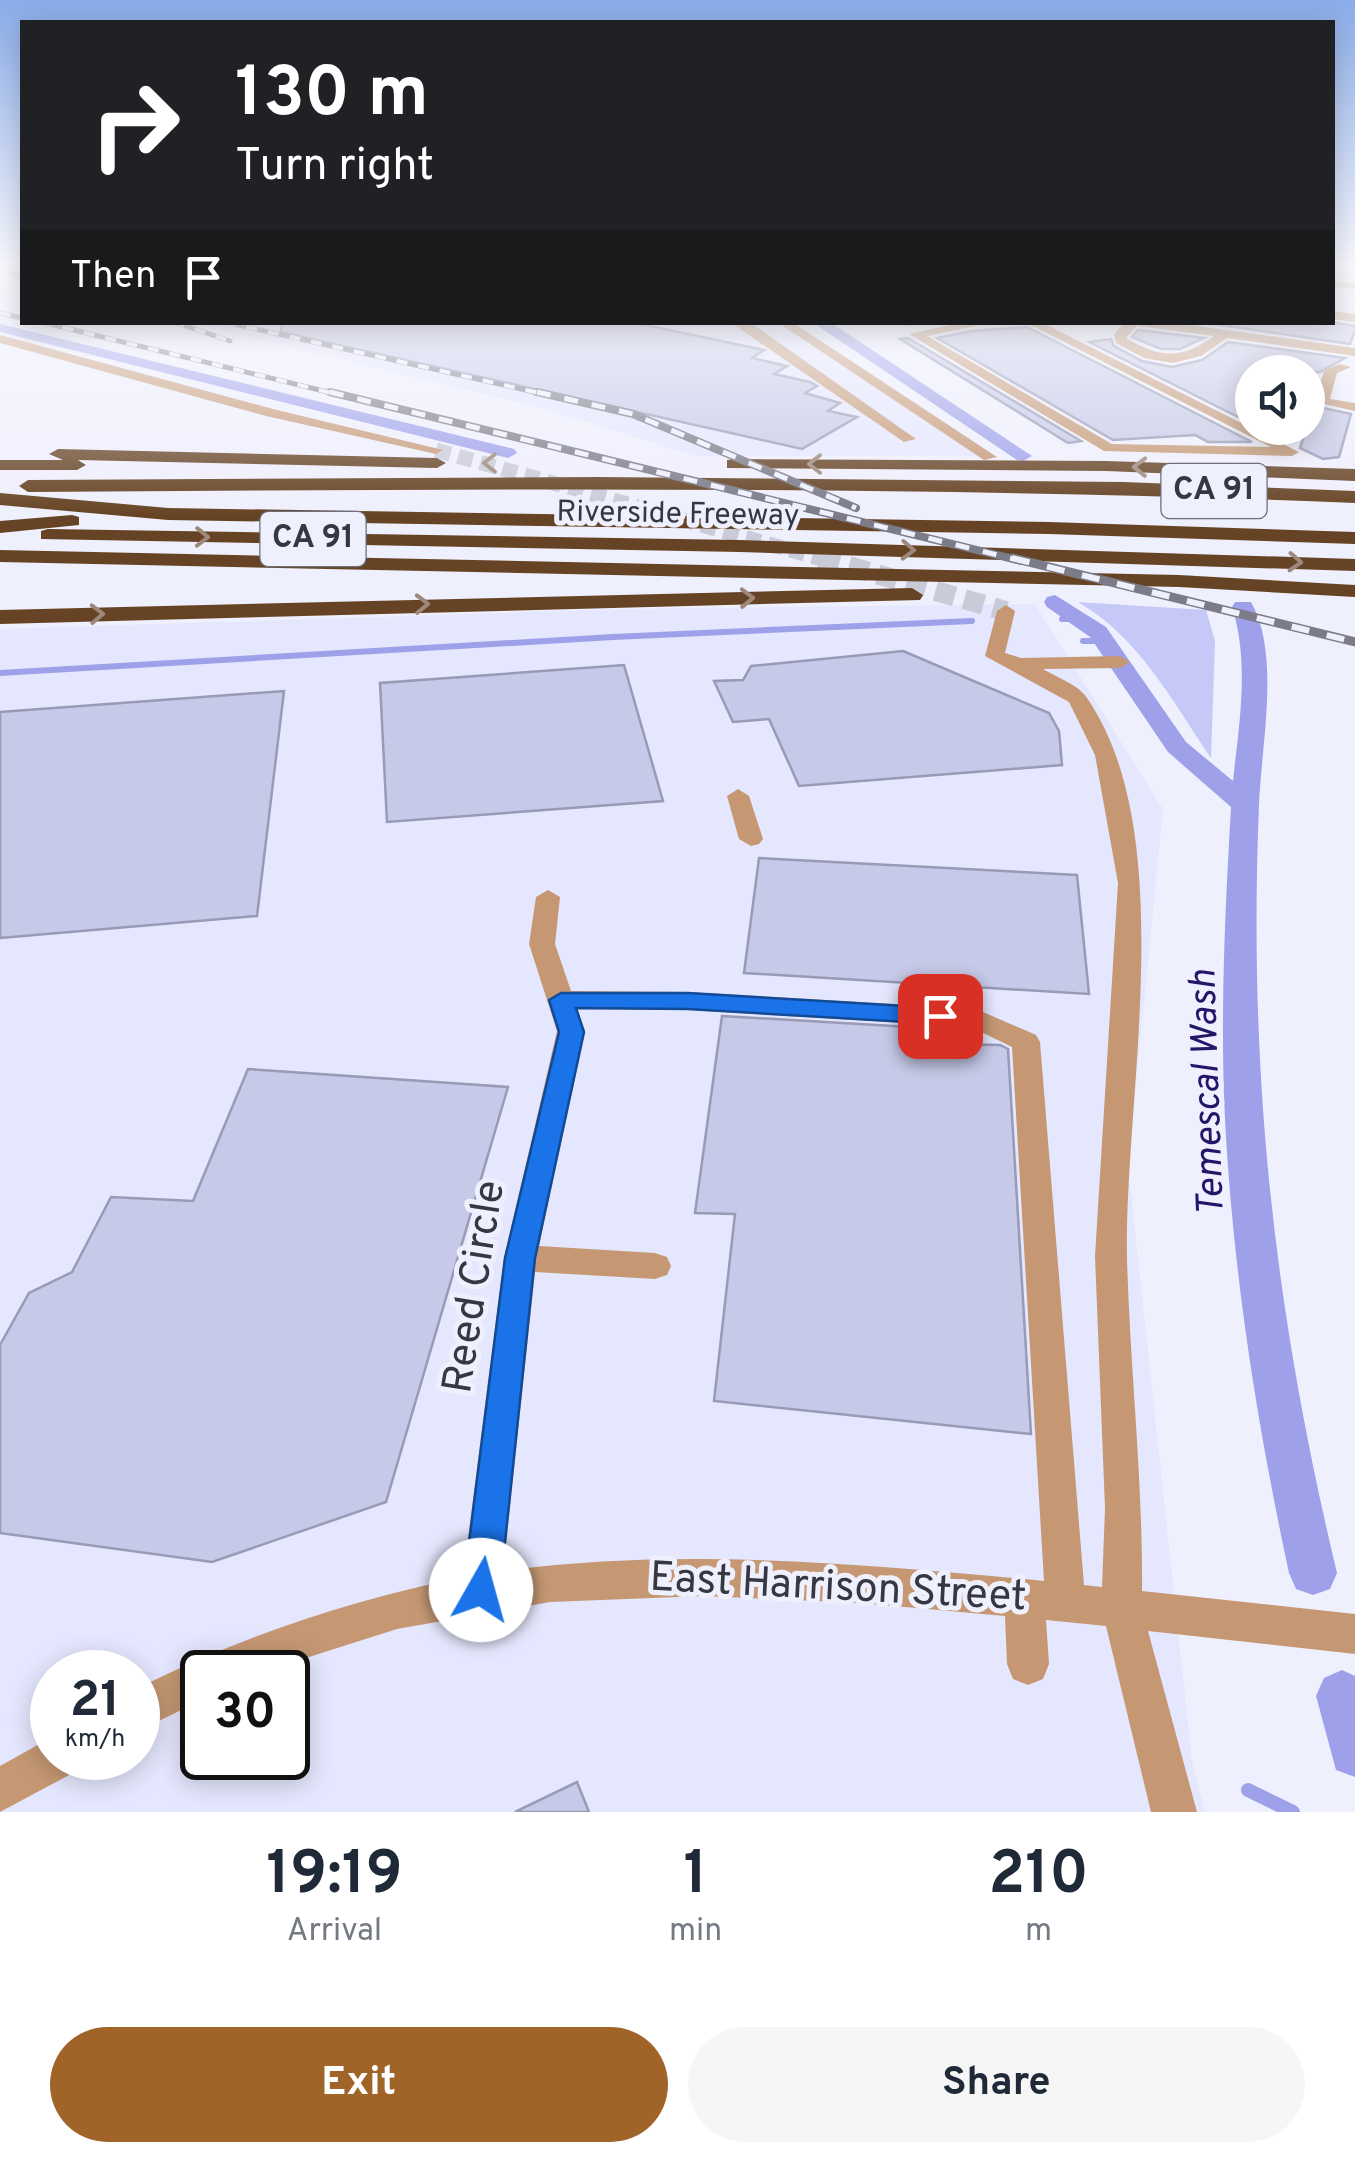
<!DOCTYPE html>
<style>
:root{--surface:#fff;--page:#f6f6f7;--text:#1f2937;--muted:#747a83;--accent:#a16428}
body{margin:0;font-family:Overpass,sans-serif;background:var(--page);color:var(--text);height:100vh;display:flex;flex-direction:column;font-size:38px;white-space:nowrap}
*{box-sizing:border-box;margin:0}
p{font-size:32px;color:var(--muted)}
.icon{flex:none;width:55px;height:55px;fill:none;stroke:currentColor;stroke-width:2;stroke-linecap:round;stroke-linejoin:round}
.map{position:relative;height:1812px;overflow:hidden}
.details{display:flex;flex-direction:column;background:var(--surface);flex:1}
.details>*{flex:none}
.banner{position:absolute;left:20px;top:20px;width:1315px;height:305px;border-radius:0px;box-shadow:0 5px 25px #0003;background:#202124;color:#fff;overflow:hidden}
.buttons{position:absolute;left:1235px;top:355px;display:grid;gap:20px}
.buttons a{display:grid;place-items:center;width:90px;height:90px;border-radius:50%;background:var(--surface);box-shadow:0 5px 25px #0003;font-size:50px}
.speed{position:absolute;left:30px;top:1650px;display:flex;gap:20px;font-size:50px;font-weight:700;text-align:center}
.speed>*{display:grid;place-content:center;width:130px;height:130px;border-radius:50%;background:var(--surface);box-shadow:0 5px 25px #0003;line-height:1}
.speed small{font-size:25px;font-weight:400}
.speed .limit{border:5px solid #111;border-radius:15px;background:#fff;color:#111}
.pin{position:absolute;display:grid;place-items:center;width:85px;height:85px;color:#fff;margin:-42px;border-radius:20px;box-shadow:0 5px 15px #0006}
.me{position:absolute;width:110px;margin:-55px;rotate:7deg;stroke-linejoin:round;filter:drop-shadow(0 0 8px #0008)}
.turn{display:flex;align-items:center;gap:35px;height:210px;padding:0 50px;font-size:45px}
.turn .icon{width:130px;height:130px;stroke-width:2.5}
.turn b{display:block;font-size:70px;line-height:85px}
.then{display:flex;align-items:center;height:95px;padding:0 50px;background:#0003;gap:20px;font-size:38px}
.eta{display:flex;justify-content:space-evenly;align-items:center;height:170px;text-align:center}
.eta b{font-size:60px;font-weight:700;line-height:70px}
.action{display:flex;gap:20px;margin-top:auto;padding:20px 50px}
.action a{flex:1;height:115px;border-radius:60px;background:var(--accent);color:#fff;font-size:40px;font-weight:700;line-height:115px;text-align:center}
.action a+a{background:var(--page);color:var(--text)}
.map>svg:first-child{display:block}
</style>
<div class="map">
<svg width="1355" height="1812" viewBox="0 0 1355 1812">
<rect width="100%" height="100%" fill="#eff0fd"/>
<!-- built -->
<g fill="#e5e7fe" fill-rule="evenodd">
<polygon points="189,323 791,323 988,456 695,456 542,408"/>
<path d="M1035,604l128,205 -35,356 64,596 13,51h-1205v-1183l624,-20zM52,1672h86v86h-86zM202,1672h86v86h-86z"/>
</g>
<!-- green -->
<path fill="#c6c9f8" d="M1078,602l128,8 9,31 -4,117c-39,-57 -72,-121 -133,-156z"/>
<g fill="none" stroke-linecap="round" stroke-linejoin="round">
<!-- stream-far1 -->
<g stroke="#9ea1ea" stroke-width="6">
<polyline points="1062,619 1080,619"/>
<polyline points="1083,641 1105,641"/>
<polyline points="0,673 613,637 972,621"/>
</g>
<!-- stream -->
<polyline stroke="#9ea1ea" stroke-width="14" points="1248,1790 1293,1812"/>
<!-- canal -->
<g fill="#9ea1ea" fill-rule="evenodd">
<polygon points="812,322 830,322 1032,456 1023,461 1017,460"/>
<polygon points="0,324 514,449 517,453 508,458 0,332"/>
<path d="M1055,595l51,32 80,115 47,39c6,-57 17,-118 -1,-174l3,-5h16c30,52 10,145 8,203 -11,270 15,505 78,768l-7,16 -17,6 -17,-6 -7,-16c-32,-149 -56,-300 -64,-453 -5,-104 0,-209 6,-313l-63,-55 -78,-115 -43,-30 -3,-5 3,-5z"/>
<polygon points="1342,1670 1355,1676 1355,1777 1336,1770 1316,1696 1324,1678"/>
</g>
</g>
<!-- building -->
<g fill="#c6c9e7" stroke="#989ab6" stroke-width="2.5">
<polygon points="282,322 631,322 764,350 752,358 787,366 774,374 810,382 817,386 805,393 840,403 828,411 857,417 802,449 281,332"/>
<polygon points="1200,322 1331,322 1355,326 1355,330 1350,344"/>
<polygon points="1027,327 1252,442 1208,442 1195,435 1113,440 937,338 971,331"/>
<polygon points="1138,330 1204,338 1180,349 1161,349 1132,337"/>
<polygon points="908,338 1081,441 1068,443 900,339"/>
<polygon points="1111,339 1114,346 1142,361 1172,367 1202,360 1228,342 1345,358 1320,372 1252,372 1252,424 1089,342"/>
<polygon points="1314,406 1351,414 1339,457 1323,459 1300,448"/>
<polygon points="903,651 1049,713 1059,731 1062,765 799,786 769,719 733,722 714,681 743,680 751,666"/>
<polygon points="624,665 663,801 387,822 380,683"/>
<polygon points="284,691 257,916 0,938 0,712"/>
<polygon points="759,858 1077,875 1089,994 744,973"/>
<polygon points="722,1016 944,1029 948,1044 1000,1045 1008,1049 1031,1434 714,1401 735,1214 695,1213"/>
<polygon points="248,1069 508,1087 386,1502 212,1562 0,1533 0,1345 29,1293 72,1272 111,1197 193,1201"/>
<polygon points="577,1782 589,1812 515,1812"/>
</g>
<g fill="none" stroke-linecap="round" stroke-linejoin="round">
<!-- minor-tunnel-far1 -->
<polyline stroke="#cacbd8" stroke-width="15" stroke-dasharray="15 8" stroke-linecap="butt" points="436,450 829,561"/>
<!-- minor-tunnel -->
<polyline stroke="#cacbd8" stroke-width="20" stroke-dasharray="20 10" stroke-linecap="butt" points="820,558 1006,611"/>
<!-- minor -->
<g fill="#c59873" fill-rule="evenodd">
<polygon points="1332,281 1355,283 1355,289 1332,287"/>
<polygon points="1332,311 1355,314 1355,322 1332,319"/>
<polygon points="730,322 751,323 916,439 904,442"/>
<polygon points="777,322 792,322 997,457 984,460"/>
<polygon points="878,322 916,322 910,326"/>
<polygon points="963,322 994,322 927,336 1112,444 1271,447 1025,322 1041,322 1299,452 1292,456 1104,451 909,334"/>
<path d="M1125,322h44l186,26v8l-128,-18 -26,18 -28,7 -29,-5 -28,-15 -2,-9zM1137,325l2,1 75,10c-32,24 -55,22 -88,2z"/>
<polygon points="0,335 273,409 443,450 436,454 266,416 0,343"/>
<polygon points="1339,364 1351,367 1337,373 1330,399 1355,403 1355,411 1315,402 1324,371"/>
<path d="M1006,605l9,6 -10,42 16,5 99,-2 10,6 -10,6 -77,1c13,8 36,16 44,29 94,137 37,399 40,560 3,111 16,222 15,333l213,23v40l-207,-23 49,181h-46l-45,-186 -60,-6 3,44 -6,15 -15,6 -15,-6 -6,-15 -2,-48 -144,-13 -157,-7 -154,6 -153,27 -135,43h-60v28l-64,31v-43c104,-52 210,-87 325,-111l41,-319 53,-227 -28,-87 7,-47 12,-7 12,7 -5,47 16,47 117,1 288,17 60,26 4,7 44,543 18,2 3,-79 -10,-252 23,-373 -23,-128 -26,-53 -84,-46 12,-45zM577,1009l111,1 283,17 41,20 32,534c-180,-17 -361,-34 -541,-10l32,-299 120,7 12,-4 4,-9 -4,-9 -12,-4 -116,-7 46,-215z"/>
<polygon points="738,789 749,796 763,839 759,844 751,846 739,839 727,796"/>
<polygon points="52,1737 52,1758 77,1758 71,1774 0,1812 0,1766"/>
</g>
<!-- highway -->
<g fill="#664324" fill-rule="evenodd">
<polygon points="58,449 437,458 446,463 437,468 78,460 86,465 77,470 0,470 0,460 63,460 49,454"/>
<polygon points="733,459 1106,461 1355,469 1355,481 1106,471 727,468 727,460"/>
<path d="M598,477l526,5 231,9v12c-442,-18 -885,-14 -1327,-11l-9,-6 9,-6z"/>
<polygon points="0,493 168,508 1049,522 1355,532 1355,544 1049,534 168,520 0,505"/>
<polygon points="72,515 79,517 79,525 0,533 0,521"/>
<polygon points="48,529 740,540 1355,559 1355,571 740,552 41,539 41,531"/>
<polygon points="0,550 1179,575 1355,585 1355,597 1179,587 0,562"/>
<polygon points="912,588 923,595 920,600 0,624 0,610"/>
</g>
<!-- rail-far2 casing -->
<g stroke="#7b7c88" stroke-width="5">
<g id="rail-far2">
<polyline points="0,271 22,276"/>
<polyline points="0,313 22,318"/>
<polyline points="41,322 340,395"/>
<polyline points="174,322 230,341"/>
<polyline points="225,322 548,395"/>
</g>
</g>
<!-- rail-far1 casing -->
<g stroke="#7b7c88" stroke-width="8">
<g id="rail-far1">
<polyline points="330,392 1022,561"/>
<polyline points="537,392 633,414 856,508"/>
</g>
</g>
<!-- rail casing -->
<g stroke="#7b7c88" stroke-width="9">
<polyline id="rail" points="1012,558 1355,642"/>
</g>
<!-- rail-far2 -->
<use href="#rail-far2" stroke="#eff0fd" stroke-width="4" stroke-dasharray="11" stroke-linecap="butt"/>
<!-- rail-far1 -->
<use href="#rail-far1" stroke="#eff0fd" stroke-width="5" stroke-dasharray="14" stroke-linecap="butt"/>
<!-- rail -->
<use href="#rail" stroke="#eff0fd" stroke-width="6" stroke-dasharray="18" stroke-linecap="butt"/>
</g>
<!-- one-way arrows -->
<defs><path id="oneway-chevron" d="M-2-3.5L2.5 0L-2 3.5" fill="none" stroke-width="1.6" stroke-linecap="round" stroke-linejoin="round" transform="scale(2.5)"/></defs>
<g stroke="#9d887b">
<use href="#oneway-chevron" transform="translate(490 463) rotate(-180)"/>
<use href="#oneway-chevron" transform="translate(815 464) rotate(-180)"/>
<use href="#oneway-chevron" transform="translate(1140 467) rotate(-179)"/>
<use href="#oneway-chevron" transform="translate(202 537) rotate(1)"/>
<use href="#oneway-chevron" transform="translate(908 550) rotate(2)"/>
<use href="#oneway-chevron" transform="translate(1295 562) rotate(3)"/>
<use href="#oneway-chevron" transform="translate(747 598) rotate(-1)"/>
<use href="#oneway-chevron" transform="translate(422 604) rotate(-1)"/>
<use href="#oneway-chevron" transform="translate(97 614) rotate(-2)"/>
</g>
<!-- sky -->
<linearGradient id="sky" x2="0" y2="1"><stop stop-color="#8aace9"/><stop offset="0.51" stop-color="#f8f8fe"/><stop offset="1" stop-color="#f8f8fe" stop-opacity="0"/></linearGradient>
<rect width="1355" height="516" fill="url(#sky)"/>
<!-- route -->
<polygon fill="#1a73e8" stroke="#114b97" stroke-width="2.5" points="561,993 688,993 940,1008 952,1016 940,1024 688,1009 576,1008 584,1032 535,1258 500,1590 494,1602 481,1607 468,1602 463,1590 505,1258 559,1032 549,1000"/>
<g text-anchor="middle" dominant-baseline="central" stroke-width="10" stroke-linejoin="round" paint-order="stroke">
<!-- far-street labels -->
<g font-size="30" fill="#363743" stroke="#eff0fd">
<text transform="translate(678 515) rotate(1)">Riverside Freeway</text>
</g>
<!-- shield labels -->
<g fill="#eff0fd" stroke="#6e6e7b" stroke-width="2.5">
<rect x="1161.5" y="464" width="105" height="54" rx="8"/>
<rect x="260.5" y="512" width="105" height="54" rx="8"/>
</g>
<g font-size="32" font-weight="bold" fill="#363743">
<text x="1214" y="491">CA 91</text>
<text x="313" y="539">CA 91</text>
</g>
<!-- water labels -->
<g font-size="38" font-style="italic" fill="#241569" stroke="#eff0fd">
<text transform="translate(1209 1093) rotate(-92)">Temescal Wash</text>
</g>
<!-- near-street labels -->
<g font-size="42" fill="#363743" stroke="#eff0fd">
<text transform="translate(476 1287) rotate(-81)">Reed Circle</text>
<text transform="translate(838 1589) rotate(3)">East Harrison Street</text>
</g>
</g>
</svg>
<div class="buttons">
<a><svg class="icon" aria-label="sound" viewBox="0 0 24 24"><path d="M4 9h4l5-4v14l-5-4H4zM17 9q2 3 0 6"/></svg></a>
</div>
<div class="speed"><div>21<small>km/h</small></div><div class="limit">30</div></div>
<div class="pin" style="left:940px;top:1016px;background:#d93025"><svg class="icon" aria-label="arrive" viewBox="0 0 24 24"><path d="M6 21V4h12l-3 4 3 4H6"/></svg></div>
<svg class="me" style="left:481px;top:1590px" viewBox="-20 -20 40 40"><circle r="19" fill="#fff"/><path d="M0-13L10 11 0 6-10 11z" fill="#1a73e8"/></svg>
<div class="banner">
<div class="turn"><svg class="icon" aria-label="right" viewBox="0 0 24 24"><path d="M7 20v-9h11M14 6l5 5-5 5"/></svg><div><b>130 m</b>Turn right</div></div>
<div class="then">Then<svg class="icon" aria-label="arrive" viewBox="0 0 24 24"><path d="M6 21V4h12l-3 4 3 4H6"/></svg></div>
</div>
</div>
<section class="details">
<div class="eta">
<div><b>19:19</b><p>Arrival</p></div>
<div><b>1</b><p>min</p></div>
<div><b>210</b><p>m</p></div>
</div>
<div class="action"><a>Exit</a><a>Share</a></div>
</section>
